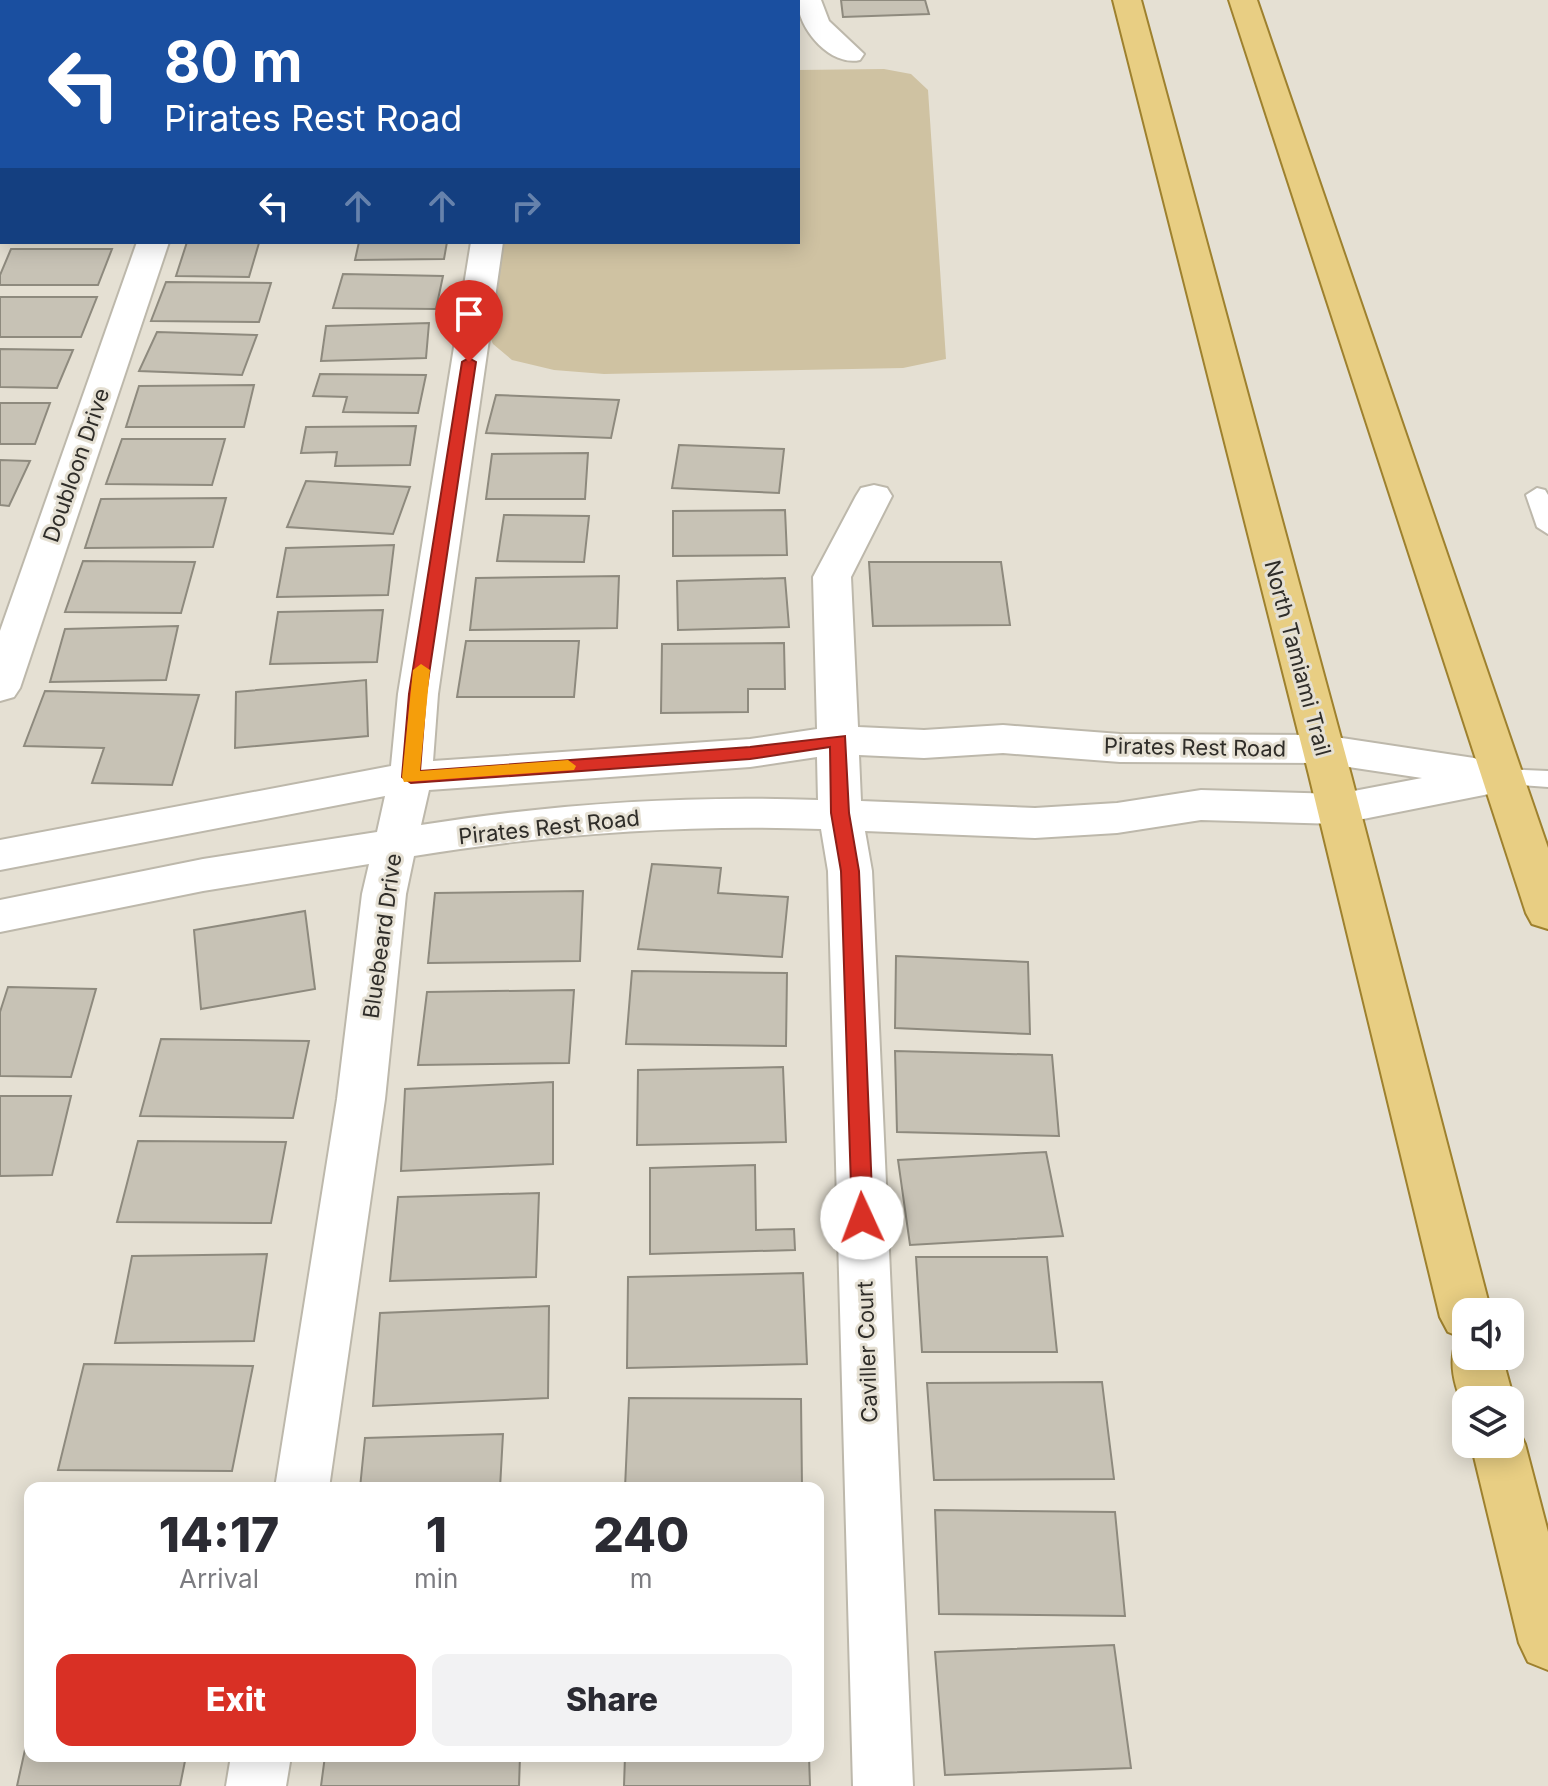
<!DOCTYPE html>
<style>
:root{--surface:#fff;--page:#f2f2f3;--text:#2b2b33;--muted:#7c7c81;--accent:#d93025}
body{margin:0;font-family:Inter,sans-serif;background:var(--page);color:var(--text);height:100vh;display:flex;flex-direction:column;font-size:30px;white-space:nowrap}
*{box-sizing:border-box;margin:0}
p{font-size:26px;color:var(--muted)}
.icon{flex:none;width:44px;height:44px;fill:none;stroke:currentColor;stroke-width:2;stroke-linecap:round;stroke-linejoin:round}
.map{position:relative;flex:1;overflow:hidden}
.details{position:absolute;left:24px;top:1482px;width:800px;height:280px;display:flex;flex-direction:column;background:var(--surface);border-radius:16px;box-shadow:0 4px 20px #0003}
.details>*{flex:none}
.banner{position:absolute;left:0px;top:0px;width:800px;height:244px;box-shadow:0 4px 20px #0003;background:#1a4fa0;color:#fff;overflow:hidden}
.buttons{position:absolute;left:1452px;top:1298px;display:grid;gap:16px}
.buttons a{display:grid;place-items:center;width:72px;height:72px;border-radius:16px;background:var(--surface);box-shadow:0 4px 20px #0003;font-size:40px}
.pin{position:absolute;display:grid;place-items:center;width:68px;height:68px;color:#fff;margin:-82px -34px;border-radius:50% 50% 50% 0;rotate:-45deg;box-shadow:0 0 8px #0007}
.pin .icon{rotate:45deg}
.me{position:absolute;width:88px;margin:-44px;rotate:358deg;stroke-linejoin:round;filter:drop-shadow(0 0 6px #0008)}
.turn{display:flex;align-items:center;gap:28px;height:168px;padding:0 32px;font-size:36px}
.turn .icon{width:104px;height:104px;stroke-width:2.5}
.turn b{display:block;font-size:56px;line-height:68px}
.lanes{display:flex;align-items:center;height:76px;padding:0 32px;background:#0003;justify-content:center;gap:40px;direction:ltr}
.lanes .off{opacity:.35}
.eta{display:flex;justify-content:space-evenly;align-items:center;height:136px;text-align:center}
.eta b{font-size:48px;font-weight:800;line-height:56px}
.cta{display:flex;gap:16px;margin-top:auto;padding:16px 32px}
.cta a{flex:1;height:92px;border-radius:16px;background:var(--accent);color:#fff;font-size:32px;font-weight:800;line-height:92px;text-align:center}
.cta a+a{background:var(--page);color:var(--text)}
.map>svg:first-child{display:block}
</style>
<div class="map">
<svg width="1548" height="1786" viewBox="0 0 1548 1786">
<rect width="100%" height="100%" fill="#e5e0d3"/>
<!-- green -->
<polygon fill="#cfc2a2" points="884,69 911,74 928,90 946,359 903,368 604,374 554,370 512,360 493,344 484,325 483,242 798,242 798,70"/>
<!-- building -->
<g fill="#c7c2b5" stroke="#8e8a7e" stroke-width="2">
<polygon points="841,0 925,0 929,14 843,17"/>
<polygon points="187,242 216,243 259,243 249,277 176,276"/>
<polygon points="359,242 447,242 444,259 355,260"/>
<polygon points="11,249 112,249 98,285 0,285 0,275"/>
<polygon points="343,274 443,276 436,309 333,308"/>
<polygon points="166,282 271,283 259,322 151,321"/>
<polygon points="0,297 97,297 81,337 0,337"/>
<polygon points="429,323 426,358 321,361 326,326"/>
<polygon points="157,332 257,335 242,375 139,371"/>
<polygon points="0,349 73,350 57,388 0,387"/>
<polygon points="320,374 426,375 418,413 343,412 347,397 313,396"/>
<polygon points="254,385 244,427 126,427 139,386"/>
<polygon points="496,395 619,400 611,438 486,433"/>
<polygon points="0,403 50,403 35,444 0,444"/>
<polygon points="416,426 410,465 335,466 337,452 301,453 306,427"/>
<polygon points="122,439 225,439 212,485 106,484"/>
<polygon points="679,445 784,449 779,493 672,488"/>
<polygon points="588,453 585,499 486,499 492,454"/>
<polygon points="0,460 30,461 9,506 0,505"/>
<polygon points="306,481 410,487 393,534 287,527"/>
<polygon points="226,498 213,547 85,548 101,499"/>
<polygon points="785,510 787,555 673,556 673,511"/>
<polygon points="504,515 589,516 584,562 497,561"/>
<polygon points="394,545 388,595 277,597 286,548"/>
<polygon points="83,561 195,562 181,613 65,612"/>
<polygon points="869,562 1001,562 1010,625 873,626"/>
<polygon points="619,576 617,628 470,630 476,578"/>
<polygon points="785,578 789,627 678,630 677,581"/>
<polygon points="383,610 377,662 270,664 278,612"/>
<polygon points="178,626 166,680 50,682 65,629"/>
<polygon points="466,641 579,641 574,697 457,697"/>
<polygon points="784,643 785,689 748,689 748,712 661,713 662,644"/>
<polygon points="366,680 368,736 235,748 236,692"/>
<polygon points="45,691 199,695 172,785 92,783 104,748 24,746"/>
<polygon points="652,864 721,868 718,893 788,897 782,957 638,949"/>
<polygon points="583,891 580,961 428,963 435,893"/>
<polygon points="305,911 315,989 201,1009 194,930"/>
<polygon points="896,956 1028,962 1030,1034 895,1028"/>
<polygon points="632,971 787,973 786,1046 626,1044"/>
<polygon points="8,987 96,989 71,1077 0,1076 0,1012"/>
<polygon points="574,990 569,1063 418,1065 427,992"/>
<polygon points="161,1039 309,1041 293,1118 140,1116"/>
<polygon points="895,1051 1052,1055 1059,1136 897,1132"/>
<polygon points="783,1067 786,1142 637,1145 638,1070"/>
<polygon points="553,1082 553,1164 401,1171 405,1089"/>
<polygon points="0,1096 71,1096 52,1175 0,1176"/>
<polygon points="138,1141 286,1142 271,1223 117,1222"/>
<polygon points="1046,1152 1063,1236 910,1245 898,1160"/>
<polygon points="755,1165 756,1230 794,1229 795,1250 650,1254 650,1168"/>
<polygon points="539,1193 536,1277 390,1281 398,1197"/>
<polygon points="267,1254 254,1341 115,1343 132,1256"/>
<polygon points="916,1257 1047,1257 1057,1352 922,1352"/>
<polygon points="803,1273 807,1364 627,1368 628,1277"/>
<polygon points="549,1306 548,1398 373,1406 380,1313"/>
<polygon points="84,1364 253,1366 232,1471 58,1470"/>
<polygon points="1102,1382 1114,1479 934,1480 927,1383"/>
<polygon points="629,1398 801,1399 802,1488 625,1488"/>
<polygon points="503,1434 500,1488 360,1488 365,1438"/>
<polygon points="935,1510 1115,1512 1125,1616 939,1614"/>
<polygon points="1114,1645 1131,1768 945,1775 935,1652"/>
<polygon points="30,1727 30,1756 186,1756 180,1786 17,1786"/>
<polygon points="325,1756 520,1756 519,1786 321,1786"/>
<polygon points="625,1756 809,1756 810,1786 624,1786"/>
</g>
<g fill="none" stroke-linecap="round" stroke-linejoin="round">
<!-- service casing -->
<g stroke="#bdb8ab" stroke-width="4">
<g id="service">
<polygon points="1537,488 1545,490 1548,495 1548,534 1537,527 1526,495"/>
<polygon points="1504,769 1548,771 1548,787 1495,783 1492,777 1495,771"/>
</g>
</g>
<!-- minor casing -->
<g stroke="#bdb8ab" stroke-width="4">
<g id="minor">
<polygon points="222,0 250,0 221,2"/>
<rect x="514" y="0" width="28" height="2"/>
<path d="M793,0h28l8,21 35,33 -4,6c-29,7 -62,-31 -62,-58z"/>
<polygon points="137,242 169,242 20,688 14,697 0,701 0,631"/>
<path d="M471,242h32l-65,452 -5,67 317,-22 67,-10 -4,-152 43,-81 5,-8 13,-3 13,3 5,8 -41,81 7,150 66,3 79,-5 117,9 202,1 152,23 17,7 13,-2 15,4 6,10 -6,10 -15,4 -166,33 -137,-4 -84,13 -82,5 -170,-7 7,40 41,915h-60l-25,-915 -7,-42c-135,-5 -273,5 -407,27l-8,38 -21,205 -56,389h-54l62,-389 25,-205 7,-30 -166,27 -203,41v-32l203,-41 174,-27 8,-36 -385,74v-30l391,-74 7,-72zM1003,753l117,9 202,1 100,15 -84,16 -137,-4 -84,13 -82,5 -174,-7 -2,-46 65,3zM817,757l1,43c-132,-5 -266,4 -397,25l8,-35 321,-23z"/>
<polygon points="231,1756 291,1756 286,1786 226,1786"/>
</g>
</g>
<!-- primary casing -->
<g stroke="#9e812e" stroke-width="4">
<g id="primary">
<path d="M1113,0h28l210,775 140,537h-25v44h36l12,44 -4,8v-8h-44v12c-11,-23 -19,-49 -9,-72l6,-2 -15,-6 -8,-15 -131,-542z"/>
<polygon points="1229,0 1257,0 1548,848 1548,929 1532,924 1526,913"/>
<polygon points="1510,1424 1517,1427 1525,1444 1548,1532 1548,1670 1528,1662 1519,1643 1471,1444 1510,1444"/>
</g>
</g>
<!-- service -->
<use href="#service" fill="#fff" fill-rule="evenodd"/>
<!-- minor -->
<use href="#minor" fill="#fff" fill-rule="evenodd"/>
<!-- primary -->
<use href="#primary" fill="#e8ce83" fill-rule="evenodd"/>
</g>
<!-- route -->
<polygon fill="#d93025" stroke="#8d1f18" stroke-width="2" points="469,358 476,362 426,694 420,771 750,747 845,736 849,813 859,871 873,1218 870,1224 862,1226 855,1224 852,1218 841,871 831,813 830,747 750,759 411,783 402,777 409,694 462,362"/>
<!-- slow -->
<polygon fill="#f59e0b" points="421,664 430,670 420,771 568,760 576,766 574,770 404,782 402,777 413,670"/>
<g text-anchor="middle" dominant-baseline="central" stroke-width="6" stroke-linejoin="round" paint-order="stroke">
<!-- street labels -->
<g font-size="22" fill="#2f2d29" stroke="#e5e0d3">
<text transform="translate(76 465) rotate(-71)">Doubloon Drive</text>
<text transform="translate(1298 658) rotate(75)">North Tamiami Trail</text>
<text transform="translate(1195 747) rotate(1)">Pirates Rest Road</text>
<text transform="translate(549 827) rotate(-6)">Pirates Rest Road</text>
<text transform="translate(382 936) rotate(-82)">Bluebeard Drive</text>
<text transform="translate(867 1352) rotate(-92)">Caviller Court</text>
</g>
</g>
</svg>
<div class="buttons">
<a><svg class="icon" aria-label="sound" viewBox="0 0 24 24"><path d="M4 9h4l5-4v14l-5-4H4zM17 9q2 3 0 6"/></svg></a>
<a><svg class="icon" aria-label="layers" viewBox="0 0 24 24"><path d="M12 4l9 5-9 5-9-5zM3 14l9 5 9-5"/></svg></a>
</div>
<div class="pin" style="left:469px;top:362px;background:#d93025"><svg class="icon" aria-label="arrive" viewBox="0 0 24 24"><path d="M6 21V4h12l-3 4 3 4H6"/></svg></div>
<svg class="me" style="left:862px;top:1218px" viewBox="-20 -20 40 40"><circle r="19" fill="#fff"/><path d="M0-13L10 11 0 6-10 11z" fill="#d93025"/></svg>
<div class="banner">
<div class="turn"><svg class="icon" aria-label="left" viewBox="0 0 24 24"><path d="M17 20v-9H6M10 6l-5 5 5 5"/></svg><div><b>80 m</b>Pirates Rest Road</div></div>
<div class="lanes"><svg class="icon" aria-label="left" viewBox="0 0 24 24"><path d="M17 20v-9H6M10 6l-5 5 5 5"/></svg><svg class="icon off" aria-label="ahead" viewBox="0 0 24 24"><path d="M12 20V5M6 11l6-6 6 6"/></svg><svg class="icon off" aria-label="ahead" viewBox="0 0 24 24"><path d="M12 20V5M6 11l6-6 6 6"/></svg><svg class="icon off" aria-label="right" viewBox="0 0 24 24"><path d="M7 20v-9h11M14 6l5 5-5 5"/></svg></div>
</div>
<section class="details">
<div class="eta">
<div><b>14:17</b><p>Arrival</p></div>
<div><b>1</b><p>min</p></div>
<div><b>240</b><p>m</p></div>
</div>
<div class="cta"><a>Exit</a><a>Share</a></div>
</section>
</div>
